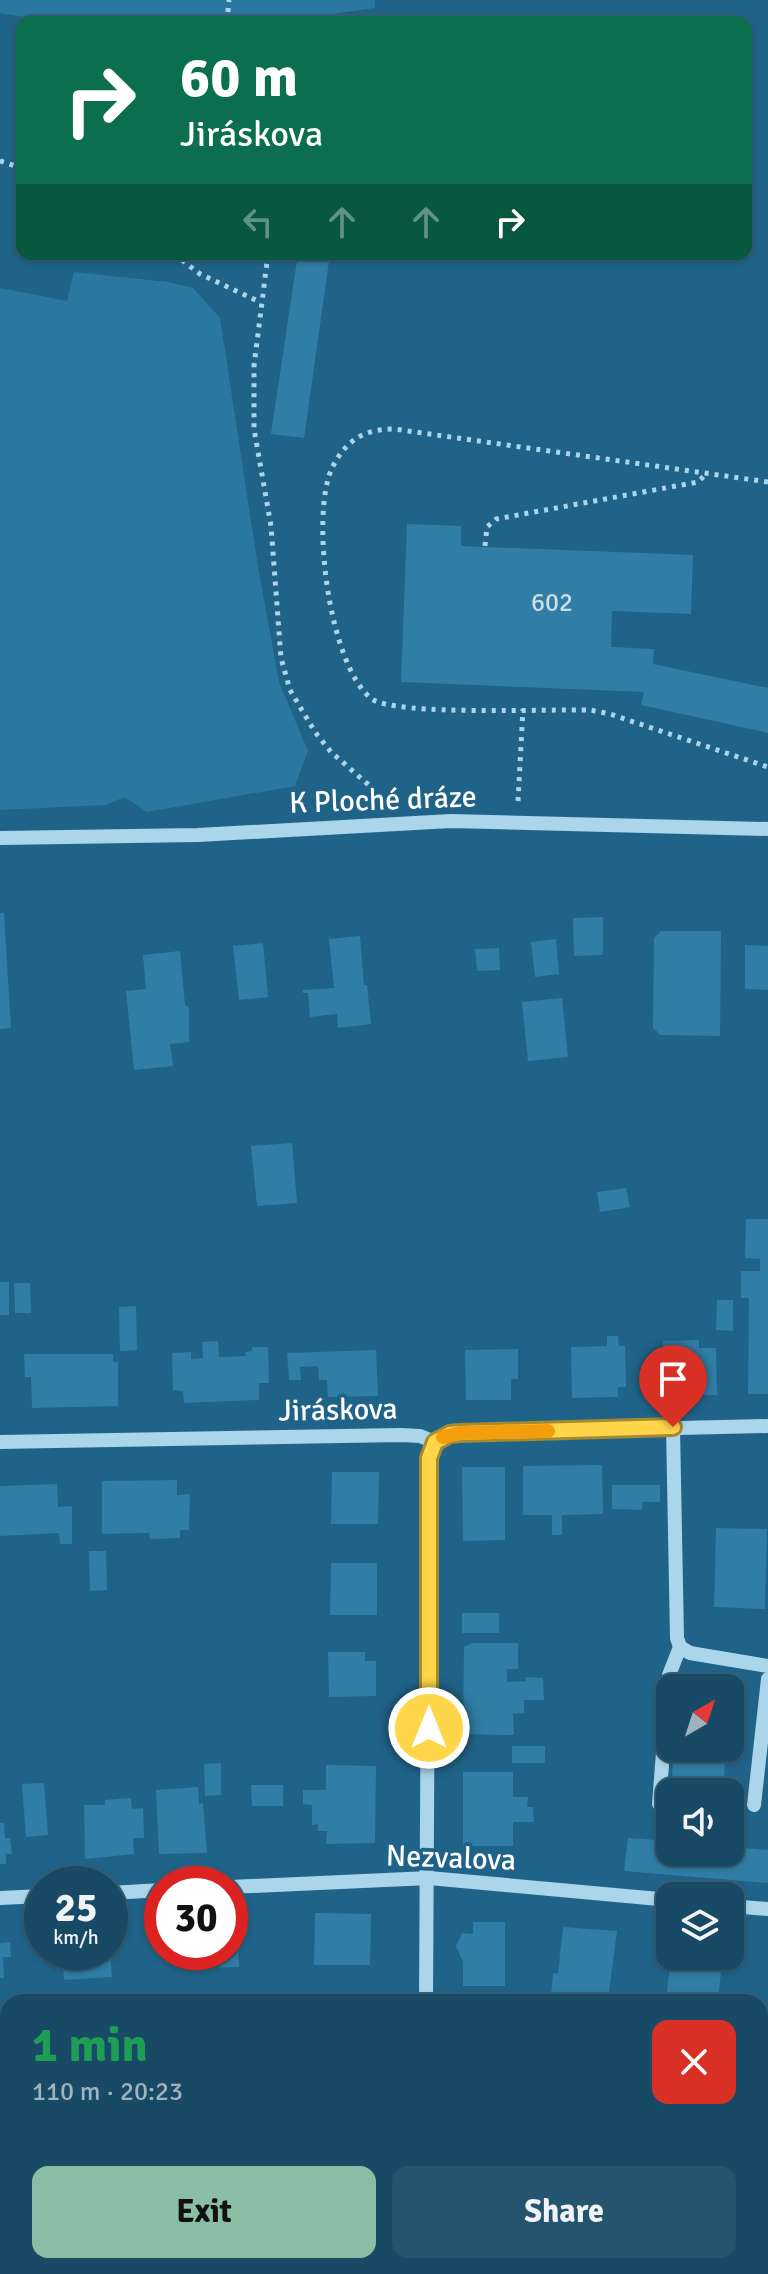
<!DOCTYPE html>
<meta charset="utf-8">
<style>
:root{--surface:#184a66;--page:#25546f;--text:#f1f3f6;--muted:#9fb3bf;--line:#36627a;--accent:#8abfa5}
body{margin:0;font-family:Signika,sans-serif;background:var(--page);color:var(--text);height:100vh;display:flex;flex-direction:column;font-size:30px;white-space:nowrap}
*{box-sizing:border-box;margin:0}
p{font-size:26px;color:var(--muted)}
.icon{flex:none;width:44px;height:44px;fill:none;stroke:currentColor;stroke-width:2;stroke-linecap:round;stroke-linejoin:round}
.map{position:relative;flex:1;overflow:hidden}
.side{position:absolute;left:0px;top:1994px;width:768px;height:280px;display:flex;flex-direction:column;background:var(--surface);border-radius:24px 24px 0 0;box-shadow:0 2px 6px #0004,0 0 0 2px var(--line)}
.side>*{flex:none}
.guide{position:absolute;left:16px;top:16px;width:736px;height:244px;border-radius:16px;box-shadow:0 2px 6px #0004,0 0 0 2px var(--line);background:#0b6e4f;color:#fff;overflow:hidden}
.needle{width:52px;rotate:39deg}
.controls{position:absolute;left:656px;top:1674px;display:grid;gap:16px}
.controls a{display:grid;place-items:center;width:88px;height:88px;border-radius:16px;background:var(--surface);box-shadow:0 2px 6px #0004,0 0 0 2px var(--line);font-size:40px}
.speed{position:absolute;left:24px;top:1866px;display:flex;gap:16px;font-size:40px;font-weight:700;text-align:center}
.speed>*{display:grid;place-content:center;width:104px;height:104px;border-radius:50%;background:var(--surface);box-shadow:0 2px 6px #0004,0 0 0 2px var(--line);line-height:1}
.speed small{font-size:20px;font-weight:400}
.speed .limit{border:12px solid #d22;background:#fff;color:#111}
.pin{position:absolute;display:grid;place-items:center;width:68px;height:68px;color:#fff;margin:-82px -34px;border-radius:50% 50% 50% 0;rotate:-45deg;box-shadow:0 0 8px #0007}
.pin .icon{rotate:45deg}
.me{position:absolute;width:88px;margin:-44px;rotate:0deg;stroke-linejoin:round;filter:drop-shadow(0 0 6px #0008)}
.turn{display:flex;align-items:center;gap:28px;height:168px;padding:0 32px;font-size:36px}
.turn .icon{width:104px;height:104px;stroke-width:2.5}
.turn b{display:block;font-size:56px;line-height:68px}
.lanes{display:flex;align-items:center;height:76px;padding:0 32px;background:#0003;justify-content:center;gap:40px;direction:ltr}
.lanes .off{opacity:.35}
.round{display:grid;place-items:center;flex:none;width:84px;height:84px;border-radius:16px;background:var(--page)}
.head{display:flex;align-items:center;justify-content:space-between;height:136px;padding:0 32px}
h1{font-size:48px;font-weight:700;line-height:60px;color:#1e9e55}
.action{display:flex;gap:16px;margin-top:auto;padding:16px 32px}
.action a{flex:1;height:92px;border-radius:16px;background:var(--accent);color:#111;font-size:32px;font-weight:700;line-height:92px;text-align:center}
.action a+a{background:var(--page);color:var(--text)}
.map>svg:first-child{display:block}
</style>
<div class="map">
<svg width="768" height="2274" viewBox="0 0 768 2274">
<rect width="100%" height="100%" fill="#206388"/>
<!-- green -->
<g fill="#2a78a0">
<polygon points="0,0 375,0 375,8 272,22 54,22 0,13"/>
<polygon points="74,272 168,282 193,288 220,318 258,567 279,682 308,751 295,786 147,812 125,797 105,805 0,810 0,288 67,301"/>
<polygon points="8,2096 8,2266 760,2266 760,2109 768,2109 768,2274 0,2274 0,2097"/>
</g>
<!-- building -->
<g fill="#307da5">
<polygon points="298,254 330,254 304,438 271,434"/>
<polygon points="407,524 461,526 461,546 693,555 691,614 612,611 611,647 654,649 653,664 768,688 768,733 641,705 644,692 401,682"/>
<polygon points="0,913 4,913 11,1028 0,1029"/>
<polygon points="603,917 603,955 574,956 573,918"/>
<polygon points="661,931 721,931 720,1036 661,1035 653,1028 654,938"/>
<polygon points="360,936 364,985 367,985 371,1024 338,1028 337,1014 310,1017 308,993 303,993 303,990 334,988 329,939"/>
<polygon points="556,939 559,974 535,977 531,942"/>
<polygon points="263,943 268,997 239,1000 233,946"/>
<polygon points="745,945 768,946 768,990 745,989"/>
<polygon points="499,948 500,970 477,971 475,949"/>
<polygon points="180,951 185,1005 189,1008 189,1042 170,1044 173,1066 134,1070 126,991 146,989 143,955"/>
<polygon points="562,998 568,1057 528,1061 522,1002"/>
<polygon points="292,1143 297,1203 257,1206 251,1146"/>
<polygon points="626,1188 630,1207 600,1212 597,1192"/>
<polygon points="746,1219 768,1219 768,1394 748,1394 749,1298 741,1298 741,1271 760,1271 760,1259 745,1258"/>
<rect x="0" y="1282" width="9" height="33"/>
<polygon points="14,1283 30,1283 31,1313 15,1313"/>
<polygon points="717,1300 733,1300 733,1331 716,1330"/>
<polygon points="136,1306 137,1350 120,1351 119,1307"/>
<polygon points="607,1336 618,1336 619,1346 625,1346 626,1387 618,1387 618,1397 572,1398 571,1347 607,1346"/>
<polygon points="699,1340 699,1348 716,1348 717,1395 658,1396 657,1349 663,1349 663,1341"/>
<polygon points="218,1341 219,1357 246,1356 245,1352 252,1351 252,1347 268,1347 269,1383 259,1383 259,1400 184,1403 183,1391 173,1390 172,1353 191,1352 191,1359 203,1358 202,1342"/>
<polygon points="518,1349 518,1379 511,1379 511,1400 466,1400 465,1350"/>
<polygon points="376,1350 378,1396 328,1397 327,1380 319,1380 318,1366 300,1367 301,1380 289,1380 287,1353"/>
<polygon points="24,1354 113,1354 113,1362 118,1362 118,1406 32,1408 31,1377 25,1377"/>
<polygon points="602,1465 603,1514 562,1515 562,1535 552,1535 552,1515 523,1515 523,1466"/>
<polygon points="462,1467 505,1467 505,1540 463,1541"/>
<polygon points="332,1472 379,1472 378,1524 331,1524"/>
<polygon points="177,1480 177,1495 190,1494 189,1530 180,1530 180,1538 150,1539 149,1533 102,1534 102,1481"/>
<polygon points="57,1484 58,1507 72,1506 72,1544 60,1544 59,1533 0,1536 0,1486"/>
<polygon points="612,1485 660,1485 660,1502 642,1502 642,1510 612,1509"/>
<polygon points="716,1528 767,1529 765,1609 714,1607"/>
<polygon points="89,1551 106,1551 107,1590 90,1591"/>
<polygon points="331,1563 377,1563 377,1615 330,1615"/>
<rect x="462" y="1613" width="37" height="20"/>
<polygon points="518,1643 518,1669 507,1669 507,1682 526,1681 525,1677 543,1678 544,1700 524,1700 524,1713 513,1714 514,1735 463,1734 464,1647 472,1643"/>
<polygon points="328,1652 365,1652 365,1661 376,1661 376,1696 329,1697"/>
<rect x="512" y="1746" width="33" height="17"/>
<polygon points="674,1748 726,1748 723,1792 671,1792"/>
<polygon points="221,1763 221,1795 205,1796 204,1764"/>
<polygon points="326,1765 376,1766 375,1843 326,1844 327,1831 318,1831 318,1824 312,1825 312,1805 303,1804 303,1790 326,1790"/>
<polygon points="463,1772 513,1772 513,1797 528,1797 527,1807 533,1807 534,1822 513,1822 513,1846 463,1846"/>
<polygon points="44,1783 48,1835 26,1837 22,1784"/>
<polygon points="251,1785 283,1785 283,1806 252,1806"/>
<polygon points="198,1787 199,1804 203,1803 207,1853 159,1854 156,1790"/>
<polygon points="131,1798 132,1809 143,1808 144,1838 133,1838 134,1854 85,1859 84,1805 105,1805 105,1800"/>
<polygon points="0,1823 4,1823 5,1838 10,1838 12,1854 6,1854 6,1864 0,1864"/>
<polygon points="628,1838 670,1841 670,1852 730,1852 730,1847 768,1850 768,1883 624,1871"/>
<polygon points="315,1913 371,1914 370,1965 314,1965"/>
<polygon points="473,1922 505,1922 505,1986 463,1986 463,1962 456,1946 462,1933 473,1934"/>
<polygon points="563,1927 617,1931 608,1999 572,1996 571,2002 554,2000 551,1995 553,1973 558,1974"/>
<polygon points="230,1932 237,1932 239,1967 176,1969 175,1952 230,1952"/>
<polygon points="10,1942 11,1957 3,1957 4,1978 0,1978 0,1943"/>
<polygon points="62,1952 110,1952 112,1977 64,1980"/>
<polygon points="671,1956 723,1956 718,1997 667,1992"/>
</g>
<g fill="none" stroke-linecap="round" stroke-linejoin="round">
<!-- path -->
<g stroke="#abd5ea" stroke-width="5" stroke-dasharray="4 6" stroke-linecap="butt">
<polyline points="227,22 229,0"/>
<polyline points="0,161 22,168"/>
<polyline points="174,254 200,274 260,302"/>
<polyline points="268,254 254,366 254,429 271,526 281,658 290,690 315,732 331,752 371,787 387,804"/>
<path d="M768,482l-374,-53c-30,0 -48,11 -62,39 -22,47 -3,199 40,231 23,17 180,10 218,11l20,4 158,53"/>
<polyline points="485,546 487,527 496,519 698,482 707,473"/>
<polyline points="518,801 523,709"/>
<polyline points="547,2266 553,2274"/>
<polyline points="256,2274 262,2266"/>
</g>
<!-- minor -->
<g stroke="#abd5ea" stroke-width="14">
<polyline points="0,838 198,835 451,821 768,829"/>
<polyline points="673,1427 677,1638 680,1647 690,1653 768,1666"/>
<polyline points="0,1442 402,1435 420,1436 435,1442"/>
<polyline points="435,1442 450,1434 460,1433 768,1426"/>
<polyline points="659,1804 669,1675 680,1647"/>
<polyline points="754,1805 768,1679"/>
<polyline points="230,1887 429,1878 670,1900"/>
<polyline points="110,1893 162,1890"/>
<polyline points="0,1898 42,1896"/>
<polyline points="730,1906 768,1909"/>
<polyline points="426,2002 429,1458 435,1442"/>
<polyline points="760,2087 768,2088"/>
</g>
</g>
<g fill="none" stroke-linecap="round" stroke-linejoin="round">
<!-- route casing -->
<g stroke="#a68a30" stroke-width="20">
<polyline id="route" points="429,1728 429,1458 435,1442 450,1434 460,1433 673,1427"/>
</g>
<!-- route -->
<use href="#route" stroke="#ffd54a" stroke-width="14"/>
<!-- slow -->
<polyline stroke="#f59e0b" stroke-width="14" points="443,1437 460,1433 548,1431"/>
</g>
<g text-anchor="middle" dominant-baseline="central" stroke-width="8" stroke-linejoin="round" paint-order="stroke">
<!-- number labels -->
<g font-size="26" fill="#cbdee8">
<text x="552" y="603">602</text>
</g>
<!-- street labels -->
<g font-size="30" fill="#fff" stroke="#206388">
<text transform="translate(383 800) rotate(-2)">K Ploché dráze</text>
<text transform="translate(338 1410) rotate(-1)">Jiráskova</text>
<text transform="translate(451 1858) rotate(2)">Nezvalova</text>
</g>
</g>
</svg>
<div class="controls">
<a><svg class="needle" viewBox="-14 -14 28 28"><path d="M0-13l5 13h-10z" fill="#e53935"/><path d="M0 13l5-13h-10z" fill="#9fb3bf"/></svg></a>
<a><svg class="icon" aria-label="sound" viewBox="0 0 24 24"><path d="M4 9h4l5-4v14l-5-4H4zM17 9q2 3 0 6"/></svg></a>
<a><svg class="icon" aria-label="layers" viewBox="0 0 24 24"><path d="M12 4l9 5-9 5-9-5zM3 14l9 5 9-5"/></svg></a>
</div>
<div class="speed"><div>25<small>km/h</small></div><div class="limit">30</div></div>
<div class="pin" style="left:673px;top:1427px;background:#d93025"><svg class="icon" aria-label="arrive" viewBox="0 0 24 24"><path d="M6 21V4h12l-3 4 3 4H6"/></svg></div>
<svg class="me" style="left:429px;top:1728px" viewBox="-20 -20 40 40"><circle r="17" fill="#ffd54a" stroke="#fff" stroke-width="3"/><path d="M0-11L8 9 0 5-8 9z" fill="#fff"/></svg>
<div class="guide">
<div class="turn"><svg class="icon" aria-label="right" viewBox="0 0 24 24"><path d="M7 20v-9h11M14 6l5 5-5 5"/></svg><div><b>60 m</b>Jiráskova</div></div>
<div class="lanes"><svg class="icon off" aria-label="left" viewBox="0 0 24 24"><path d="M17 20v-9H6M10 6l-5 5 5 5"/></svg><svg class="icon off" aria-label="ahead" viewBox="0 0 24 24"><path d="M12 20V5M6 11l6-6 6 6"/></svg><svg class="icon off" aria-label="ahead" viewBox="0 0 24 24"><path d="M12 20V5M6 11l6-6 6 6"/></svg><svg class="icon" aria-label="right" viewBox="0 0 24 24"><path d="M7 20v-9h11M14 6l5 5-5 5"/></svg></div>
</div>
<section class="side">
<div class="head"><div><h1>1 min</h1><p>110 m · 20:23</p></div><a class="round" style="background:#d93025;color:#fff"><svg class="icon" aria-label="close" viewBox="0 0 24 24"><path d="M6 6l12 12M18 6L6 18"/></svg></a></div>
<div class="action"><a>Exit</a><a>Share</a></div>
</section>
</div>
